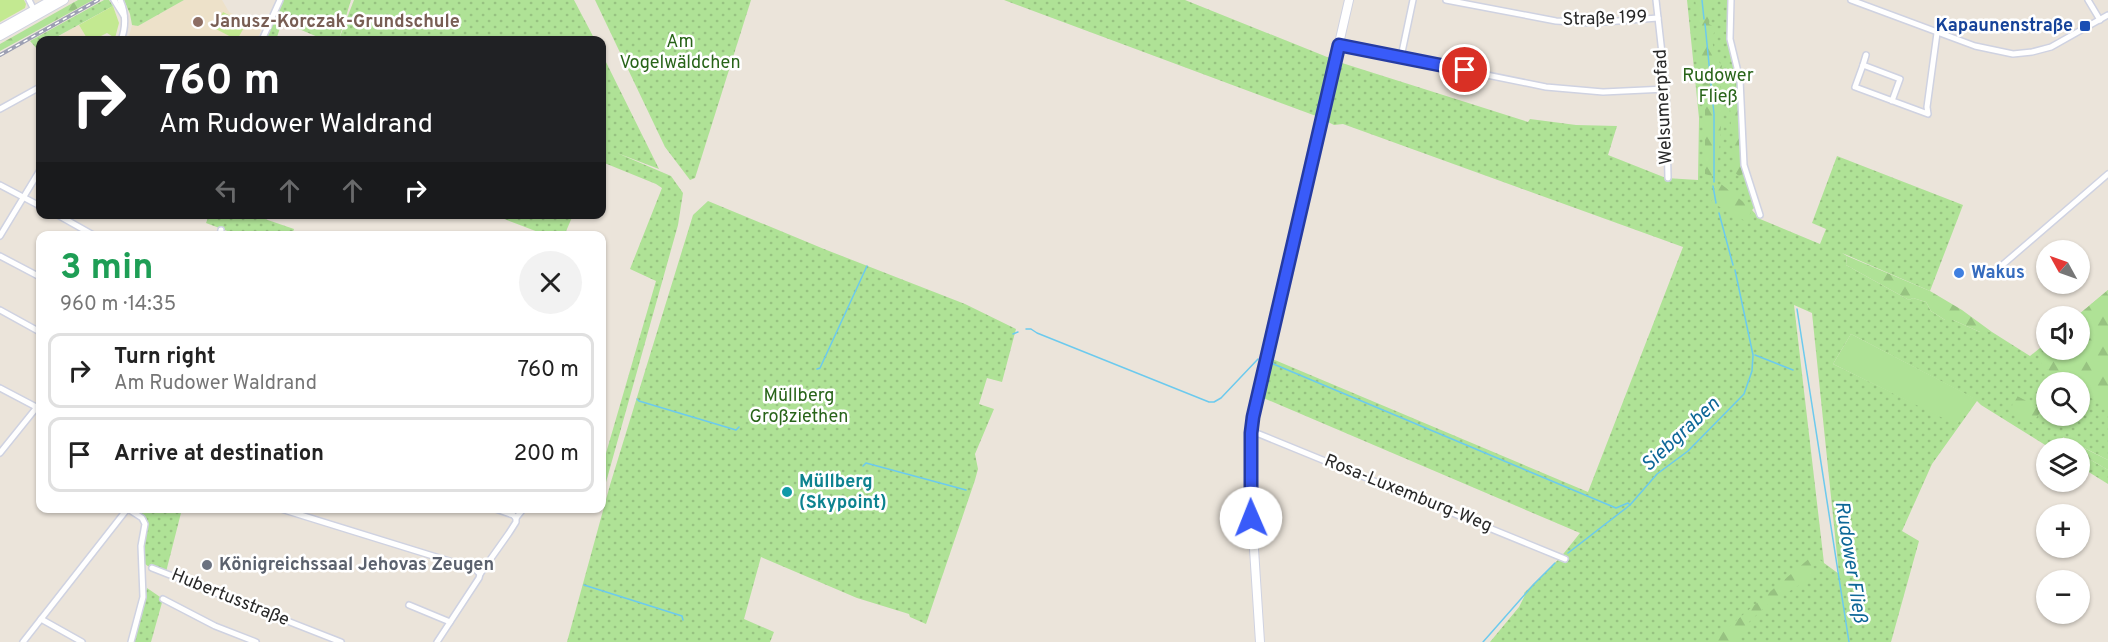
<!DOCTYPE html>
<meta charset="utf-8">
<style>
:root{--surface:#fff;--page:#f2f2f2;--text:#222;--muted:#767676;--line:#e0e0e0}
body{margin:0;font-family:Overpass,sans-serif;background:var(--page);color:var(--text);height:100vh;display:flex;flex-direction:column;font-size:22px;white-space:nowrap}
*{box-sizing:border-box;margin:0}
p{font-size:20px;color:var(--muted)}
.icon{flex:none;width:33px;height:33px;fill:none;stroke:currentColor;stroke-width:2;stroke-linecap:round;stroke-linejoin:round}
.map{position:relative;flex:1;overflow:hidden}
.side{position:absolute;left:36px;top:231px;width:570px;height:282px;display:flex;flex-direction:column;background:var(--surface);border-radius:12px;box-shadow:0 2px 4px #0004}
.side>*{flex:none}
.guide{position:absolute;left:36px;top:36px;width:570px;height:183px;border-radius:12px;box-shadow:0 2px 4px #0004;background:#202124;color:#fff;overflow:hidden}
.needle{width:39px;rotate:310deg}
.fabs{position:absolute;left:2036px;top:240px;display:grid;gap:12px}
.fabs a{display:grid;place-items:center;width:54px;height:54px;border-radius:50%;background:var(--surface);box-shadow:0 2px 4px #0004;font-size:30px}
.pin{position:absolute;display:grid;place-items:center;width:51px;height:51px;color:#fff;margin:-26px;border:3px solid #fff;border-radius:50%;box-shadow:0 2px 6px #0007}
.me{position:absolute;width:66px;margin:-33px;rotate:359deg;stroke-linejoin:round;filter:drop-shadow(0 0 4px #0008)}
.turn{display:flex;align-items:center;gap:21px;height:126px;padding:0 24px;font-size:27px}
.turn .icon{width:78px;height:78px;stroke-width:2.5}
.turn b{display:block;font-size:42px;line-height:51px}
.lanes{display:flex;align-items:center;height:57px;padding:0 24px;background:#0003;justify-content:center;gap:30px;direction:ltr}
.lanes .off{opacity:.35}
.round{display:grid;place-items:center;flex:none;width:63px;height:63px;border-radius:32px;background:var(--page)}
.overview{display:flex;align-items:center;justify-content:space-between;height:102px;padding:0 24px}
h1{font-size:36px;font-weight:700;line-height:45px;color:#1e9e55}
ul{padding:0;list-style:none}
li{display:flex;align-items:center;gap:18px;height:75px;margin:0 12px 9px;padding:0 12px;border:3px solid var(--line);border-radius:12px}
li div{flex:1}
li b{display:block;font-size:22px}
li em{font-style:normal}
.map>svg:first-child{display:block}
</style>
<div class="map">
<svg width="2108" height="642" viewBox="0 0 2108 642">
<defs>
<pattern id="grass-dots" width="8" height="8" patternUnits="userSpaceOnUse" patternTransform="scale(1.5)"><rect width="8" height="8" fill="#afe296"/><path d="M2 2h.1M6 6h.1" fill="none" stroke="#97c281" stroke-width="1.8" stroke-linecap="round"/></pattern>
<pattern id="forest-firs" width="22" height="20" patternUnits="userSpaceOnUse" patternTransform="scale(1.5)"><rect width="22" height="20" fill="#afe296"/><path d="M5 1l3.5 6h-7zM16 11l3.5 6h-7z" fill="#97c281"/></pattern>
</defs>
<rect width="100%" height="100%" fill="#ebe4da"/>
<!-- education -->
<g fill="#ede1c9">
<polygon points="184,0 222,0 229,12 262,28 257,40 128,40 132,25 138,26"/>
<polygon points="79,25 88,40 52,40"/>
</g>
<!-- grass -->
<g fill="url(#grass-dots)" fill-rule="evenodd">
<polygon points="104,0 109,0 113,6 51,40 40,40 40,47 37,49 30,41"/>
<polygon points="124,0 184,0 138,26 132,25 130,14"/>
<polygon points="283,0 351,0 339,39 354,0 574,0 595,40 325,40 287,24 280,28 276,40 266,40"/>
<polygon points="595,0 751,0 695,178 690,180 665,147"/>
<path d="M1004,0h181l157,63 186,59 2,-3 46,6 41,1 -9,29 58,23 32,2 1,-62 -12,-118h42l-2,43 10,25 5,102 14,36 -4,4 8,9 60,25 6,-15 -14,-6 25,-67 126,49 -33,86 -88,-38 5,3 -1,9 63,35 4,-2 13,4 5,9 14,9h8l27,12h12l38,24 16,-13v7h33v-34h-2l31,-26v170l-45,-23 -3,6 11,5h-21l-69,-43 -4,-4 -45,63 -30,67 17,10 -28,101h-401l29,-35 6,-12 -1,-2 36,-35 20,-25 -319,-136 9,-39 318,134 95,-245 -340,-123 -9,1 -18,-9zM1794,305l18,8 27,261 -15,-11zM1851,334l122,64 -16,26 -124,-60zM2046,382h33v34h-33z"/>
<polygon points="602,54 659,169 617,153 671,176 683,193 678,225 603,493 602,467 656,281 630,269 662,188 656,184 602,162"/>
<polygon points="708,201 824,249 965,304 1016,329 1002,382 987,378 979,404 994,409 975,454 978,469 975,480 926,624 910,617 909,614 857,598 761,557 744,619 774,632 770,642 567,642 610,485 693,215"/>
<polygon points="209,215 253,215 294,229 292,235 238,235 206,223"/>
<polygon points="494,215 573,215 564,236 546,235"/>
<polygon points="2079,453 2108,470 2108,484 2079,466"/>
<polygon points="146,509 182,509 166,572 151,568 142,562 141,549 147,519 137,512"/>
<polygon points="147,588 163,599 151,642 132,642"/>
</g>
<!-- forest -->
<g fill="url(#forest-firs)">
<polygon points="78,0 93,0 0,51 0,44"/>
<path d="M1695,0h17l-3,24 7,4c-7,13 -2,27 6,38 -4,14 -1,25 -1,38 1,24 -2,49 -5,73l-11,-3v-70l-7,-53 1,-29z"/>
<polygon points="1738,74 1739,142 1743,174 1739,176 1734,172 1734,151 1732,145 1734,134 1731,129 1729,82"/>
<polygon points="1721,184 1752,209 1747,222 1711,202"/>
<polygon points="1847,256 1930,291 1962,310 1992,332 1980,332 1953,320 1945,320 1931,311 1926,302 1913,298 1909,300 1846,265"/>
<polygon points="2108,290 2108,409 2079,390 2079,382 2068,382 2042,366 2040,358 2051,352 2042,351 2046,345 2046,350 2079,350 2079,316 2077,316"/>
<polygon points="2013,394 2042,409 2033,423 2017,416 2012,408"/>
<polygon points="2062,437 2108,460 2108,470 2079,453 2079,448 2071,448 2060,443"/>
<polygon points="1811,557 1820,560 1824,563 1813,566 1814,576 1767,605 1749,622 1740,637 1732,642 1711,642"/>
</g>
<!-- garden -->
<polygon fill="#afe296" points="1851,334 1974,398 1957,425 1833,364"/>
<!-- pitch -->
<g fill="#c3e991">
<polygon points="0,0 24,0 26,4 25,8 0,22"/>
<polygon points="113,6 119,23 115,38 107,33 93,40 88,40 79,25"/>
<polygon points="223,12 246,24 237,40 214,28"/>
</g>
<g fill="none" stroke-linecap="round" stroke-linejoin="round">
<!-- stream -->
<g stroke="#6ccaee" stroke-width="1.5">
<polyline points="1702,0 1704,19"/>
<polyline points="1705,24 1714,114 1714,182"/>
<polyline points="1713,186 1716,203"/>
<polyline points="1719,213 1733,265"/>
<polyline points="1797,309 1849,642"/>
<polyline points="1026,329 1031,329 1037,333 1209,402 1214,402 1221,398 1258,359"/>
<polyline points="1013,334 1018,332"/>
<polyline points="1755,355 1793,370"/>
<polyline points="1271,363 1616,508 1628,503 1630,505"/>
<polyline points="817,369 820,368 867,266"/>
<polyline points="637,399 639,401 736,430 739,427"/>
<polyline points="863,466 866,463 966,490"/>
<polyline points="1568,553 1630,505 1657,474 1688,451 1744,394 1752,371 1753,355 1735,270"/>
<polyline points="584,585 682,616 683,620"/>
<polyline points="1483,642 1534,584 1555,563"/>
</g>
<!-- street casing -->
<g stroke="#cfd2e1" stroke-width="8">
<g id="street">
<polyline points="29,0 35,12"/>
<polyline points="114,0 124,16"/>
<path d="M120,0c6,13 6,28 1,40"/>
<polyline points="1446,0 1556,21 1591,23 1658,18"/>
<polyline points="1656,0 1666,89 1668,178"/>
<polyline points="1731,0 1730,39 1740,80 1744,165 1760,215"/>
<polyline points="1851,0 1975,46 2013,54 2032,52 2051,47 2108,15"/>
<polyline points="2088,0 2100,20"/>
<polyline points="262,40 280,0"/>
<polyline points="1339,45 1546,87 1603,92 1666,89"/>
<polyline points="1401,57 1413,0"/>
<polyline points="1863,65 1866,55"/>
<polyline points="1892,101 1900,79 1863,65 1855,87 1928,114 1927,107 1937,33"/>
<polyline points="0,109 40,87"/>
<polyline points="0,185 40,206"/>
<polyline points="56,214 95,236"/>
<polyline points="0,236 40,170"/>
<polyline points="220,236 221,230"/>
<polyline points="0,256 40,277"/>
<polyline points="2000,267 2108,174"/>
<polyline points="0,310 40,332"/>
<polyline points="0,388 40,409"/>
<polyline points="1251,433 1259,434 1565,559"/>
<polyline points="0,453 37,407"/>
<polyline points="278,508 475,569 480,574"/>
<polyline points="493,508 513,515 516,518"/>
<polyline points="128,509 142,518 145,524 141,546 143,597 131,642"/>
<polyline points="152,568 341,642"/>
<polyline points="163,599 215,626 256,642"/>
<polyline points="409,605 450,622"/>
<polyline points="41,619 82,642"/>
<polyline points="23,642 128,508"/>
<polyline points="437,642 479,578 480,574 509,533 516,522 516,518 524,508"/>
</g>
</g>
<!-- secondary casing -->
<g stroke="#cfd2e1" stroke-width="10">
<g id="secondary">
<polyline points="0,29 52,0"/>
<polyline points="0,36 64,0"/>
<polyline points="1260,642 1252,518 1252,421 1349,0"/>
</g>
</g>
<!-- street -->
<use href="#street" stroke="#fff" stroke-width="5"/>
<!-- secondary -->
<use href="#secondary" stroke="#fff" stroke-width="8"/>
<!-- rail casing -->
<g stroke="#9da0b3" stroke-width="4">
<polyline id="rail" points="0,55 98,0"/>
</g>
<!-- rail -->
<use href="#rail" stroke="#fff" stroke-width="1.5" stroke-dasharray="4.5" stroke-linecap="butt"/>
</g>
<g fill="none" stroke-linecap="round" stroke-linejoin="round">
<!-- route casing -->
<g stroke="#253ba2" stroke-width="15">
<polyline id="route" points="1251,518 1251,433 1253,417 1339,45 1465,70"/>
</g>
<!-- route -->
<use href="#route" stroke="#395bf9" stroke-width="10"/>
</g>
<!-- markers -->
<circle fill="#8d6e63" stroke="#fff" stroke-width="2" cx="198" cy="22" r="6"/>
<rect fill="#1a4fb4" stroke="#fff" stroke-width="2" x="2079" y="20" width="12" height="12" rx="3"/>
<circle fill="#3f7fe0" stroke="#fff" stroke-width="2" cx="1959" cy="273" r="6"/>
<circle fill="#0f9aa8" stroke="#fff" stroke-width="2" cx="787" cy="492" r="6"/>
<circle fill="#6b7280" stroke="#fff" stroke-width="2" cx="207" cy="565" r="6"/>
<g text-anchor="middle" dominant-baseline="central" stroke-width="5" stroke-linejoin="round" paint-order="stroke">
<!-- street labels -->
<g font-size="18" fill="#282828" stroke="#fff">
<text transform="translate(1605 19) rotate(-2)">Straße 199</text>
<text transform="translate(1664 107) rotate(-93)">Welsumerpfad</text>
<text transform="translate(1408 494) rotate(22)">Rosa-Luxemburg-Weg</text>
<text transform="translate(230 598) rotate(22)">Hubertusstraße</text>
</g>
<!-- education labels -->
<g font-size="18" font-weight="bold" fill="#785e54" stroke="#fff" text-anchor="start">
<text x="210" y="22">Janusz-Korczak-Grundschule</text>
</g>
<!-- transit labels -->
<g font-size="18" font-weight="bold" fill="#164399" stroke="#fff" text-anchor="end">
<text x="2073" y="26">Kapaunenstraße</text>
</g>
<!-- park labels -->
<g font-size="18" fill="#286419" stroke="#fff">
<text x="680" y="42">Am<tspan x="680" dy="21">Vogelwäldchen</tspan></text>
<text x="1718" y="76">Rudower<tspan x="1718" dy="21">Fließ</tspan></text>
<text x="799" y="396">Müllberg<tspan x="799" dy="21">Großziethen</tspan></text>
</g>
<!-- shop labels -->
<g font-size="18" font-weight="bold" fill="#366cbe" stroke="#fff" text-anchor="start">
<text x="1971" y="273">Wakus</text>
</g>
<!-- culture labels -->
<g font-size="18" font-weight="bold" fill="#0d838f" stroke="#fff" text-anchor="start">
<text x="799" y="482">Müllberg<tspan x="799" dy="21">(Skypoint)</tspan></text>
</g>
<!-- worship labels -->
<g font-size="18" font-weight="bold" fill="#5b616d" stroke="#fff" text-anchor="start">
<text x="219" y="565">Königreichssaal Jehovas Zeugen</text>
</g>
<!-- water labels -->
<g font-size="20" font-style="italic" fill="#0d6797" stroke="#fff">
<text transform="translate(1681 435) rotate(-43)">Siebgraben</text>
<text transform="translate(1850 562) rotate(81)">Rudower Fließ</text>
</g>
</g>
</svg>
<div class="fabs">
<a><svg class="needle" viewBox="-14 -14 28 28"><path d="M0-13l5 13h-10z" fill="#e53935"/><path d="M0 13l5-13h-10z" fill="#767676"/></svg></a>
<a><svg class="icon" aria-label="sound" viewBox="0 0 24 24"><path d="M4 9h4l5-4v14l-5-4H4zM17 9q2 3 0 6"/></svg></a>
<a><svg class="icon" aria-label="search" viewBox="0 0 24 24"><circle cx="10" cy="10" r="6"/><path d="M15 15l6 6"/></svg></a>
<a><svg class="icon" aria-label="layers" viewBox="0 0 24 24"><path d="M12 4l9 5-9 5-9-5zM3 14l9 5 9-5"/></svg></a>
<a>+</a>
<a>−</a>
</div>
<div class="pin" style="left:1465px;top:70px;background:#d93025"><svg class="icon" aria-label="arrive" viewBox="0 0 24 24"><path d="M6 21V4h12l-3 4 3 4H6"/></svg></div>
<svg class="me" style="left:1251px;top:518px" viewBox="-20 -20 40 40"><circle r="19" fill="#fff"/><path d="M0-13L10 11 0 6-10 11z" fill="#395bf9"/></svg>
<div class="guide">
<div class="turn"><svg class="icon" aria-label="right" viewBox="0 0 24 24"><path d="M7 20v-9h11M14 6l5 5-5 5"/></svg><div><b>760 m</b>Am Rudower Waldrand</div></div>
<div class="lanes"><svg class="icon off" aria-label="left" viewBox="0 0 24 24"><path d="M17 20v-9H6M10 6l-5 5 5 5"/></svg><svg class="icon off" aria-label="ahead" viewBox="0 0 24 24"><path d="M12 20V5M6 11l6-6 6 6"/></svg><svg class="icon off" aria-label="ahead" viewBox="0 0 24 24"><path d="M12 20V5M6 11l6-6 6 6"/></svg><svg class="icon" aria-label="right" viewBox="0 0 24 24"><path d="M7 20v-9h11M14 6l5 5-5 5"/></svg></div>
</div>
<section class="side">
<div class="overview"><div><h1>3 min</h1><p>960 m · 14:35</p></div><a class="round"><svg class="icon" aria-label="close" viewBox="0 0 24 24"><path d="M6 6l12 12M18 6L6 18"/></svg></a></div>
<ul>
<li><svg class="icon" aria-label="right" viewBox="0 0 24 24"><path d="M7 20v-9h11M14 6l5 5-5 5"/></svg><div><b>Turn right</b><p>Am Rudower Waldrand</p></div><em>760 m</em></li>
<li><svg class="icon" aria-label="arrive" viewBox="0 0 24 24"><path d="M6 21V4h12l-3 4 3 4H6"/></svg><div><b>Arrive at destination</b></div><em>200 m</em></li>
</ul>
</section>
</div>
